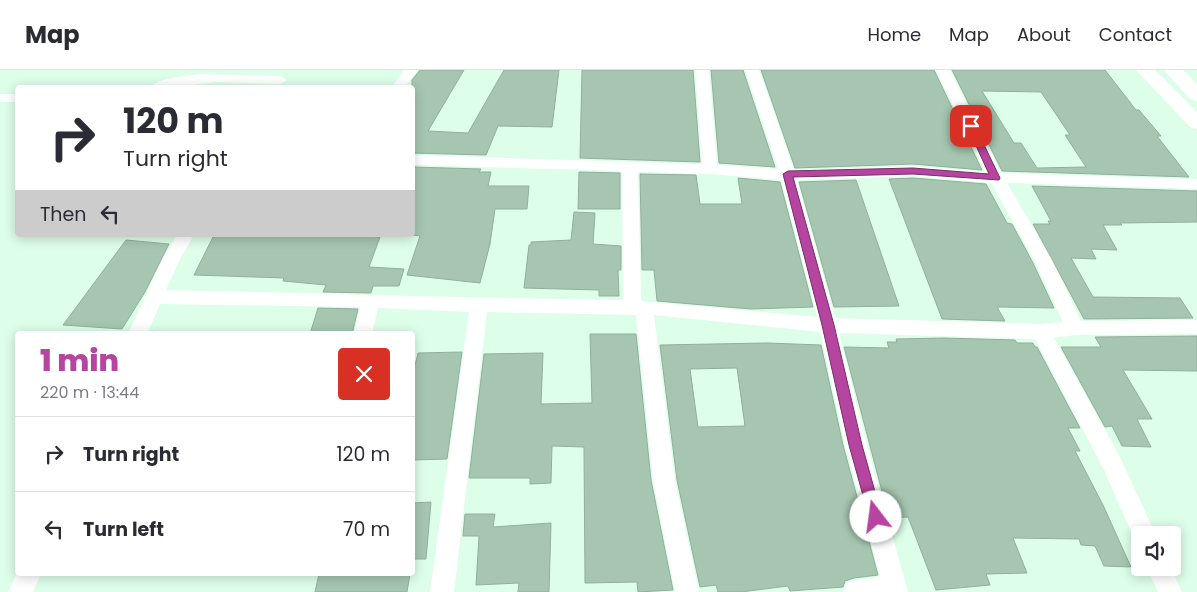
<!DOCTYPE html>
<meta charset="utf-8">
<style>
:root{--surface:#fff;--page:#f2f2f3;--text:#2b2b33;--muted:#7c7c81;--line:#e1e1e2;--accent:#b645a0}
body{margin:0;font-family:Poppins,sans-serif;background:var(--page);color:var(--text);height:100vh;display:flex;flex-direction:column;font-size:19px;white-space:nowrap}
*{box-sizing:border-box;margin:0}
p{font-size:16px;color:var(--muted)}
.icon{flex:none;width:28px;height:28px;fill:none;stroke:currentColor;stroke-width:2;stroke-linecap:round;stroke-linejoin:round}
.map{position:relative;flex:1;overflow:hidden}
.details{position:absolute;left:15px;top:261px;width:400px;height:245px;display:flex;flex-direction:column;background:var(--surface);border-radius:5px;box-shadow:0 2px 12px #0003}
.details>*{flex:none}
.banner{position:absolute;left:15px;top:15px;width:400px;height:152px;border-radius:5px;box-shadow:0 2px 12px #0003;background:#fff;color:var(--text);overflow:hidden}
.controls{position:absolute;left:1131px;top:456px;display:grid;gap:10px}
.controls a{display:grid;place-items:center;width:50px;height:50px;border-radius:5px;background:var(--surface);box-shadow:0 2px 12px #0003;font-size:25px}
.pin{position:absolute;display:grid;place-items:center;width:42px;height:42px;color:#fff;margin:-21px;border-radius:10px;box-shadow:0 2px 8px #0006}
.me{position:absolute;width:55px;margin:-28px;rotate:345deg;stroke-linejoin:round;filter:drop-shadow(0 0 4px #0008)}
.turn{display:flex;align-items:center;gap:18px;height:105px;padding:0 25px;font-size:22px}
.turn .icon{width:65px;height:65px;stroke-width:2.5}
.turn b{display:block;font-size:35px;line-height:42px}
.then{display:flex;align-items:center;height:48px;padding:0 25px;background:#0003;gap:10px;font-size:19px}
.round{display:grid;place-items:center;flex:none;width:52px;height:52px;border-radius:5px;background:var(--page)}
.headline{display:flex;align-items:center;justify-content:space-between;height:85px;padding:0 25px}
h1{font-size:30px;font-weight:800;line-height:38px;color:var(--accent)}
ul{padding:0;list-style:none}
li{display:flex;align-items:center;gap:15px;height:75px;padding:0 25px;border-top:1px solid var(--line)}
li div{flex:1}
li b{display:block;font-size:19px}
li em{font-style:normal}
header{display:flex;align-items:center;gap:30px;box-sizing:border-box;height:70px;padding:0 25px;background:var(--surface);border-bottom:1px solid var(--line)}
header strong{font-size:24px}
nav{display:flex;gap:28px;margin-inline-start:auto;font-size:18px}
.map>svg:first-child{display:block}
</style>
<header>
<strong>Map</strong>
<nav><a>Home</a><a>Map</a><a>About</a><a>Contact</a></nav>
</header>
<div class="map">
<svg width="1197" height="522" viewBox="0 0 1197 522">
<rect width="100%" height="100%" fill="#ddfee8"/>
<!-- building -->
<g fill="#a6c6b1" stroke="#91b09b" fill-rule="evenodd">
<polygon points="420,0 464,0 428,61 468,63 504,0 559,0 552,57 498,56 486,85 412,83 412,10"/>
<polygon points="582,0 693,0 700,92 580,88"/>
<polygon points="711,0 743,0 775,97 719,93"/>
<polygon points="761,0 934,0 982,100 913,94 795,98"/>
<path d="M952,0h153l31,40h3l22,26h-4l32,41 -187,-6zM982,21l59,1 29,43h-5l21,32 -49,1 -16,-25h-7z"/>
<polygon points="412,97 481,99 479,102 491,102 488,116 529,116 527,139 495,139 490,174 480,213 407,205 420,166 412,165"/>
<polygon points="579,102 620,103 620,139 578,139"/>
<polygon points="640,104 696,105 700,134 742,134 738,108 780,112 813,237 751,239 657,231 654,200 642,200"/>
<polygon points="913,108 986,114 1007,153 1012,154 1032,191 1054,238 997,237 1005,251 942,249 889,109"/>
<polygon points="856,110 899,236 834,237 799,112"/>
<polygon points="1032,116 1197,121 1197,152 1120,153 1122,155 1103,155 1117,180 1091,179 1096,189 1071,188 1093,227 1180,228 1193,248 1084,249 1033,154 1050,154 1048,151 1051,151"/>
<polygon points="574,142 595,143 593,174 621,176 621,200 618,200 619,226 599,226 599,220 524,218 529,175 531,175 531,172 571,170"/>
<polygon points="214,165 349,165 380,167 369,197 404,199 399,216 373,216 371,223 323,222 326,215 283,211 284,208 194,205"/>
<polygon points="126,170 169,174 145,222 122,259 63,255"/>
<polygon points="318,238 358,239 352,264 310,264"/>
<polygon points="590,264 636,264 651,410 673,520 638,522 637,512 585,513 584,377 552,376 551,413 530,414 530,408 469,408 484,284 543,283 541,334 592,333"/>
<polygon points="1197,266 1197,301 1123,300 1152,349 1137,349 1151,377 1122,376 1112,356 1105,357 1061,277 1101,277 1095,267"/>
<polygon points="943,268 1015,270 1017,273 1033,273 1035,277 1037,277 1080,358 1068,358 1080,381 1075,381 1103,435 1131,497 1104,496 1095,476 1081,475 1079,469 1013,468 1027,503 986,504 990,515 936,520 908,447 889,448 844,277 889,278 887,272 897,272 896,269"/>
<path d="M767,273l54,2 22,100 35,130 -24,3 -9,3 -2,6 -53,4 -2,-5 -47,6h-23l-2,-7 -16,2 -23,-107 -17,-135zM737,298l8,58 -47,1 -8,-58z"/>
<polygon points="462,282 447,389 412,390 412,308 418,283"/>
<polygon points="431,432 426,489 412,489 412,433"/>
<polygon points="465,444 495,444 493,457 551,453 549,522 518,522 519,513 476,515 479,466 463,466"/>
<polygon points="319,504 410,504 407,522 315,522"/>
</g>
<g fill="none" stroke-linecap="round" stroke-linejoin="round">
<!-- minor -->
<g fill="#fff" fill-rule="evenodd">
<polygon points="404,0 418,0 404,18 391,18"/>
<path d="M695,0h14l8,95 61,4 -33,-99h14l35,100 119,-4 72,6 -49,-102h14l51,103 196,6v10l-190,-6 45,77 29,61 116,-1v14l-122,1 -21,3 66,119 36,78h-16v10l-4,-2 -32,-73 -69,-131 -196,-6 28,112 41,147h-65l3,-9 9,-3 25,-3 -35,-132 -25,-113 -166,-17 21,165 24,112h-24l-22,-112 -17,-165 -149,-3 -33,280h-24l39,-280 -91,-4 -6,26h-18l6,-27 -200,-3 -13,30h-19l35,-76 14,-23h17l-14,24 -14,31c153,3 304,8 457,10l-1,-129 -210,-6v-10l290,9zM638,102l72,2 71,6 36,137 -176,-16zM913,106l78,7 43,77 29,62 -22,2 -206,-6 -38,-138z"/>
<path d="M201,4l79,2 7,4 -7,4 -63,-2 -47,6h-21c11,-11 37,-12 52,-14z"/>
<rect x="0" y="24" width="18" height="8"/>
<polygon points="1147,498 1171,498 1182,522 1158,522"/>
<polygon points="18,501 18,504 41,504 33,522 8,522"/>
</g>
<!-- secondary -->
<g fill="#fff" fill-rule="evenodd">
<polygon points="1136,0 1155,0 1197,42 1197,59 1190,57"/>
<polygon points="1164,0 1183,0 1197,14 1197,31 1190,29"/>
</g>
</g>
<!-- route -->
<polygon fill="#b645a0" stroke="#762d68" points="971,53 975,56 1000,108 999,110 913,104 793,107 834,255 862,375 882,447 880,451 876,453 871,451 869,447 849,375 822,255 783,104 788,101 913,98 989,104 967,56"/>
</svg>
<div class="controls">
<a><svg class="icon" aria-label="sound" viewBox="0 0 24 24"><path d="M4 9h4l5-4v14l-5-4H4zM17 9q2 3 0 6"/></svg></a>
</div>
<div class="pin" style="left:971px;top:56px;background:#d93025"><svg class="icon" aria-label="arrive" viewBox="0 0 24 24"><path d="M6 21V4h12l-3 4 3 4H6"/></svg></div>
<svg class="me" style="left:876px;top:447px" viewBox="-20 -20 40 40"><circle r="19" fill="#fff"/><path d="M0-13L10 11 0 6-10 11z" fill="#b645a0"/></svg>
<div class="banner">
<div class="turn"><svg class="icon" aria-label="right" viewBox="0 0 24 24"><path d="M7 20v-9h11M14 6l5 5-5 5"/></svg><div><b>120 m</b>Turn right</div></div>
<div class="then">Then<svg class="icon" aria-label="left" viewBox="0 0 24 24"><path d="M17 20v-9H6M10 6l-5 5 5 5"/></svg></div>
</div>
<section class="details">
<div class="headline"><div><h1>1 min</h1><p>220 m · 13:44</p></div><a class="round" style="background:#d93025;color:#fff"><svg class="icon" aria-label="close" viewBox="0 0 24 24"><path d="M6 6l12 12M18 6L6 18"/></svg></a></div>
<ul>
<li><svg class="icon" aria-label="right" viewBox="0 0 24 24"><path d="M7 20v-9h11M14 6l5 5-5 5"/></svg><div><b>Turn right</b></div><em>120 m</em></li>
<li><svg class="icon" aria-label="left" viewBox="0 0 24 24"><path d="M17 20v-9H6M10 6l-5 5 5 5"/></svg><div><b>Turn left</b></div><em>70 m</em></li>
</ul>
</section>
</div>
